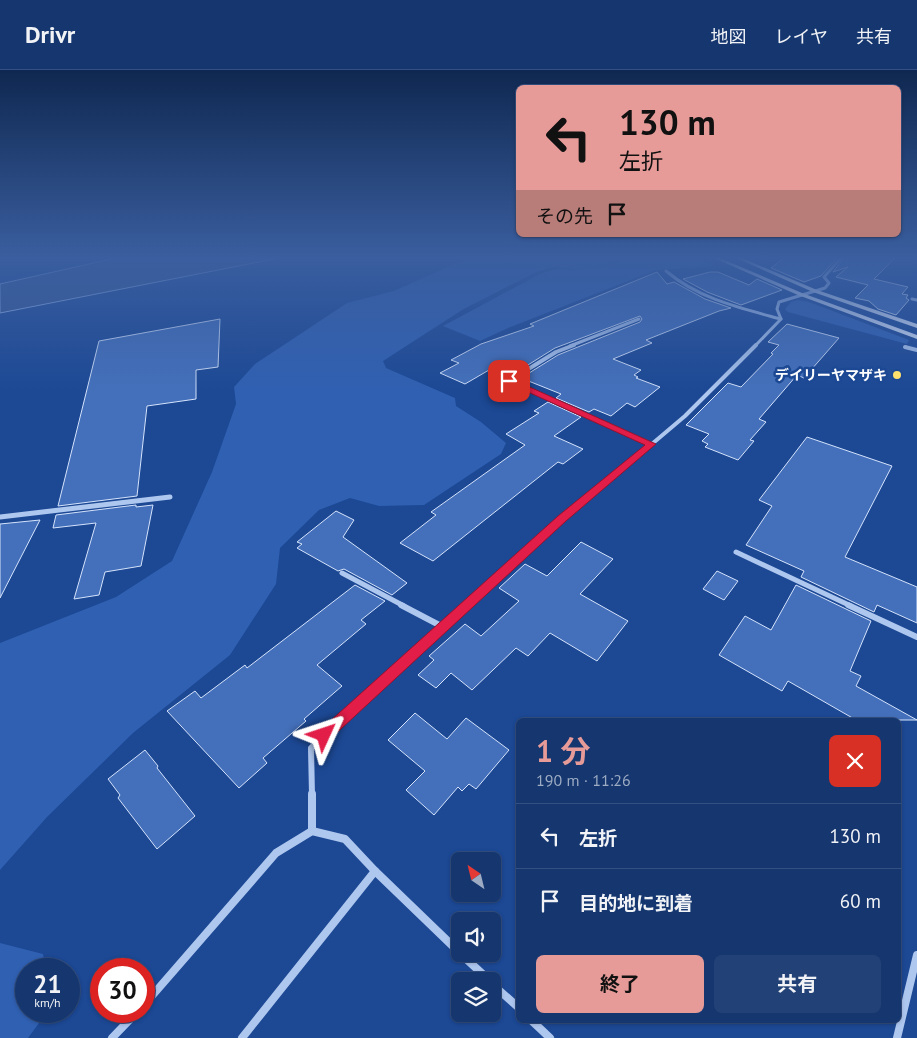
<!DOCTYPE html>
<html lang="ja">
<meta charset="utf-8">
<style>
:root{--surface:#15366f;--page:#224177;--text:#f1f3f6;--muted:#9dabc3;--line:#345082;--accent:#e69b98}
body{margin:0;font-family:"PT Sans","Noto Sans JP",sans-serif;background:var(--page);color:var(--text);height:100vh;display:flex;flex-direction:column;font-size:19px;white-space:nowrap}
*{box-sizing:border-box;margin:0}
p{font-size:16px;color:var(--muted)}
.icon{flex:none;width:28px;height:28px;fill:none;stroke:currentColor;stroke-width:2;stroke-linecap:round;stroke-linejoin:round}
.map{position:relative;flex:1;overflow:hidden}
.side{position:absolute;left:516px;top:648px;width:385px;height:305px;display:flex;flex-direction:column;background:var(--surface);border-radius:8px;box-shadow:0 1px 4px #0004,0 0 0 1px var(--line)}
.side>*{flex:none}
.guide{position:absolute;left:516px;top:15px;width:385px;height:152px;border-radius:8px;box-shadow:0 1px 4px #0004,0 0 0 1px var(--line);background:#e69b98;color:#111;overflow:hidden}
.needle{width:32px;rotate:325deg}
.fabs{position:absolute;left:451px;top:782px;display:grid;gap:10px}
.fabs a{display:grid;place-items:center;width:50px;height:50px;border-radius:8px;background:var(--surface);box-shadow:0 1px 4px #0004,0 0 0 1px var(--line);font-size:25px}
.speed{position:absolute;left:15px;top:888px;display:flex;gap:10px;font-size:25px;font-weight:700;text-align:center}
.speed>*{display:grid;place-content:center;width:65px;height:65px;border-radius:50%;background:var(--surface);box-shadow:0 1px 4px #0004,0 0 0 1px var(--line);line-height:1}
.speed small{font-size:12px;font-weight:400}
.speed .limit{border:8px solid #d22;background:#fff;color:#111}
.pin{position:absolute;display:grid;place-items:center;width:42px;height:42px;color:#fff;margin:-21px;border-radius:10px;box-shadow:0 2px 8px #0006}
.me{position:absolute;width:55px;margin:-28px;rotate:48deg;stroke-linejoin:round;filter:drop-shadow(0 0 4px #0008)}
.turn{display:flex;align-items:center;gap:18px;height:105px;padding:0 20px;font-size:22px}
.turn .icon{width:65px;height:65px;stroke-width:2.5}
.turn b{display:block;font-size:35px;line-height:42px}
.then{display:flex;align-items:center;height:48px;padding:0 20px;background:#0003;gap:10px;font-size:19px}
.round{display:grid;place-items:center;flex:none;width:52px;height:52px;border-radius:8px;background:var(--page)}
.overview{display:flex;align-items:center;justify-content:space-between;height:85px;padding:0 20px}
h1{font-size:30px;font-weight:700;line-height:38px;color:var(--accent)}
.action{display:flex;gap:10px;margin-top:auto;padding:10px 20px}
.action a{flex:1;height:58px;border-radius:8px;background:var(--accent);color:#111;font-size:20px;font-weight:700;line-height:58px;text-align:center}
.action a+a{background:var(--page);color:var(--text)}
ul{padding:0;list-style:none}
li{display:flex;align-items:center;gap:15px;height:65px;padding:0 20px;border-top:1px solid var(--line)}
li div{flex:1}
li b{display:block;font-size:19px}
li em{font-style:normal}
header{display:flex;align-items:center;gap:30px;box-sizing:border-box;height:70px;padding:0 25px;background:var(--surface);border-bottom:1px solid var(--line)}
header strong{font-size:24px}
nav{display:flex;gap:28px;margin-inline-start:auto;font-size:18px}
.map>svg:first-child{display:block}
</style>
<header>
<strong>Drivr</strong>
<nav><a>地図</a><a>レイヤ</a><a>共有</a></nav>
</header>
<div class="map">
<svg width="917" height="968" viewBox="0 0 917 968">
<rect width="100%" height="100%" fill="#1c4894"/>
<!-- green -->
<g fill="#3060b2">
<polygon points="468,188 627,188 587,200 630,189 644,188 697,188 713,196 656,200 508,258 480,271 443,256 540,204 556,199 585,200 552,197 536,202 462,240 383,291 386,298 455,328 456,336 481,352 506,373 501,384 424,435 379,436 350,428 319,440 280,478 276,514 230,585 133,663 47,747 0,800 0,573 116,527 172,491 212,402 236,334 234,317 255,294 347,233 394,221"/>
<polygon points="798,230 809,232 909,270 907,274 788,242 785,239 791,232"/>
<polygon points="0,873 43,884 46,899 26,899 26,941 48,941 28,968 0,968"/>
</g>
<!-- water -->
<polygon fill="#385790" stroke="#a2c0f1" points="116,188 279,188 0,243 0,214"/>
<!-- building -->
<g fill="#4470bb" stroke="#d5e3fb">
<polygon points="784,188 837,188 821,206 804,212 771,198"/>
<polygon points="844,188 895,188 874,209 908,217 902,224 908,225 906,228 909,230 896,245 878,239 869,231 855,228 868,215 836,207 848,197 833,202"/>
<polygon points="657,202 667,214 674,212 705,229 731,238 719,241 646,270 652,273 613,289 641,300 634,305 638,307 636,308 660,317 635,337 627,333 611,346 594,339 589,342 556,328 561,324 521,308 558,285 640,252 642,249 640,246 555,278 512,305 507,303 503,305 489,300 465,314 440,303 459,293 451,290 481,274 534,256 530,254"/>
<polygon points="710,202 718,202 749,215 757,209 782,220 741,235 707,222 683,209"/>
<polygon points="220,249 218,297 196,300 196,329 147,336 137,426 58,436 99,271"/>
<polygon points="787,254 839,268 804,308 797,305 759,349 766,352 750,370 754,371 738,390 705,377 708,374 702,371 709,364 686,355 728,313 741,317 773,284 771,283 779,275 768,272"/>
<polygon points="548,332 581,347 554,366 583,379 563,394 558,392 433,491 400,473 436,445 431,442 525,375 506,364 539,343 534,341"/>
<polygon points="807,367 892,396 845,487 917,517 917,553 877,535 874,542 849,530 801,507 804,501 746,475 772,436 759,430"/>
<polygon points="136,435 136,437 153,435 141,496 105,502 99,525 74,529 96,453 53,458 56,445"/>
<polygon points="336,441 354,450 343,467 407,513 392,525 344,499 338,501 297,478 302,474 297,472"/>
<polygon points="40,450 0,528 0,454"/>
<polygon points="581,472 613,489 580,524 628,551 597,591 550,563 528,586 516,578 472,620 451,603 436,618 418,605 434,590 429,586 465,554 481,566 519,531 499,518 525,494 547,506"/>
<polygon points="717,501 738,511 724,530 703,519"/>
<polygon points="355,515 385,531 361,550 366,554 317,595 342,616 304,649 306,651 263,688 267,693 239,718 167,641 195,621 201,628 245,595 247,598"/>
<polygon points="796,515 871,551 850,601 861,606 856,616 917,650 856,650 788,611 782,621 719,585 745,546 771,560"/>
<polygon points="415,643 447,669 466,648 509,680 476,719 469,714 462,721 458,717 434,745 406,720 425,701 388,670"/>
<polygon points="145,680 158,696 157,698 195,746 157,779 118,728 120,725 108,709"/>
</g>
<g fill="none" stroke-linecap="round" stroke-linejoin="round">
<!-- street-far4 -->
<g stroke="#aec7ef" stroke-width="3">
<path d="M666,201c33,28 74,37 115,48"/>
<polyline points="912,229 917,230"/>
<polyline points="570,276 639,249"/>
<polyline points="755,276 781,249 777,239 779,232 825,218 829,213 824,207 841,188"/>
</g>
<!-- street-far3 -->
<g stroke="#aec7ef" stroke-width="4">
<polyline points="574,275 556,282 509,311 651,374"/>
<polyline points="905,277 917,280"/>
<polyline points="633,390 685,346 756,275"/>
</g>
<!-- street-far2 -->
<g stroke="#aec7ef" stroke-width="5">
<polyline points="0,447 170,427"/>
<polyline points="736,482 851,536"/>
<polyline points="342,503 404,536"/>
<polyline points="467,536 562,449 634,388"/>
</g>
<!-- street-far1 -->
<g stroke="#aec7ef" stroke-width="6">
<polyline points="401,535 443,557"/>
<polyline points="848,535 917,567"/>
<polyline points="312,725 311,678 468,535"/>
</g>
<!-- street -->
<g stroke="#aec7ef" stroke-width="8">
<polyline points="312,724 312,761"/>
<polyline points="461,884 490,911"/>
<polyline points="492,914 519,938"/>
<polyline points="144,935 276,783 312,761 345,769 375,801 460,883"/>
<polyline points="531,950 550,968"/>
<polyline points="112,968 138,941"/>
<polyline points="242,968 375,801"/>
<polyline points="897,968 917,885"/>
</g>
<!-- secondary -->
<g fill="#dce7fb" fill-rule="evenodd">
<polygon points="714,188 720,188 802,223 917,265 917,269 798,225"/>
<polygon points="736,188 742,188 817,220 917,254 917,258 813,222"/>
</g>
</g>
<!-- sky -->
<linearGradient id="sky" x2="0" y2="1"><stop stop-color="#0f2851"/><stop offset="0.58" stop-color="#3a5e9f"/><stop offset="1" stop-color="#3a5e9f" stop-opacity="0"/></linearGradient>
<rect width="917" height="323" fill="url(#sky)"/>
<!-- route -->
<polygon fill="#e11d48" stroke="#92132f" points="506,309 512,309 656,374 566,451 329,670 324,672 319,670 317,665 319,661 558,446 645,375 506,312"/>
<!-- markers -->
<circle fill="#ffe06c" stroke="#1c4894" stroke-width="2" cx="897" cy="305" r="5"/>
<g text-anchor="middle" dominant-baseline="central" stroke-width="5" stroke-linejoin="round" paint-order="stroke">
<!-- far-poi labels -->
<g font-size="14" font-weight="bold" fill="#fff" stroke="#1c4894" text-anchor="end">
<text x="887" y="305">デイリーヤマザキ</text>
</g>
</g>
</svg>
<div class="fabs">
<a><svg class="needle" viewBox="-14 -14 28 28"><path d="M0-13l5 13h-10z" fill="#e53935"/><path d="M0 13l5-13h-10z" fill="#9dabc3"/></svg></a>
<a><svg class="icon" aria-label="sound" viewBox="0 0 24 24"><path d="M4 9h4l5-4v14l-5-4H4zM17 9q2 3 0 6"/></svg></a>
<a><svg class="icon" aria-label="layers" viewBox="0 0 24 24"><path d="M12 4l9 5-9 5-9-5zM3 14l9 5 9-5"/></svg></a>
</div>
<div class="speed"><div>21<small>km/h</small></div><div class="limit">30</div></div>
<div class="pin" style="left:509px;top:311px;background:#d93025"><svg class="icon" aria-label="arrive" viewBox="0 0 24 24"><path d="M6 21V4h12l-3 4 3 4H6"/></svg></div>
<svg class="me" style="left:324px;top:665px" viewBox="-20 -20 40 40"><path d="M0-17L14 15 0 8-14 15z" fill="#e11d48" stroke="#fff" stroke-width="4"/></svg>
<div class="guide">
<div class="turn"><svg class="icon" aria-label="left" viewBox="0 0 24 24"><path d="M17 20v-9H6M10 6l-5 5 5 5"/></svg><div><b>130 m</b>左折</div></div>
<div class="then">その先<svg class="icon" aria-label="arrive" viewBox="0 0 24 24"><path d="M6 21V4h12l-3 4 3 4H6"/></svg></div>
</div>
<section class="side">
<div class="overview"><div><h1>1 分</h1><p>190 m · 11:26</p></div><a class="round" style="background:#d93025;color:#fff"><svg class="icon" aria-label="close" viewBox="0 0 24 24"><path d="M6 6l12 12M18 6L6 18"/></svg></a></div>
<ul>
<li><svg class="icon" aria-label="left" viewBox="0 0 24 24"><path d="M17 20v-9H6M10 6l-5 5 5 5"/></svg><div><b>左折</b></div><em>130 m</em></li>
<li><svg class="icon" aria-label="arrive" viewBox="0 0 24 24"><path d="M6 21V4h12l-3 4 3 4H6"/></svg><div><b>目的地に到着</b></div><em>60 m</em></li>
</ul>
<div class="action"><a>終了</a><a>共有</a></div>
</section>
</div>
